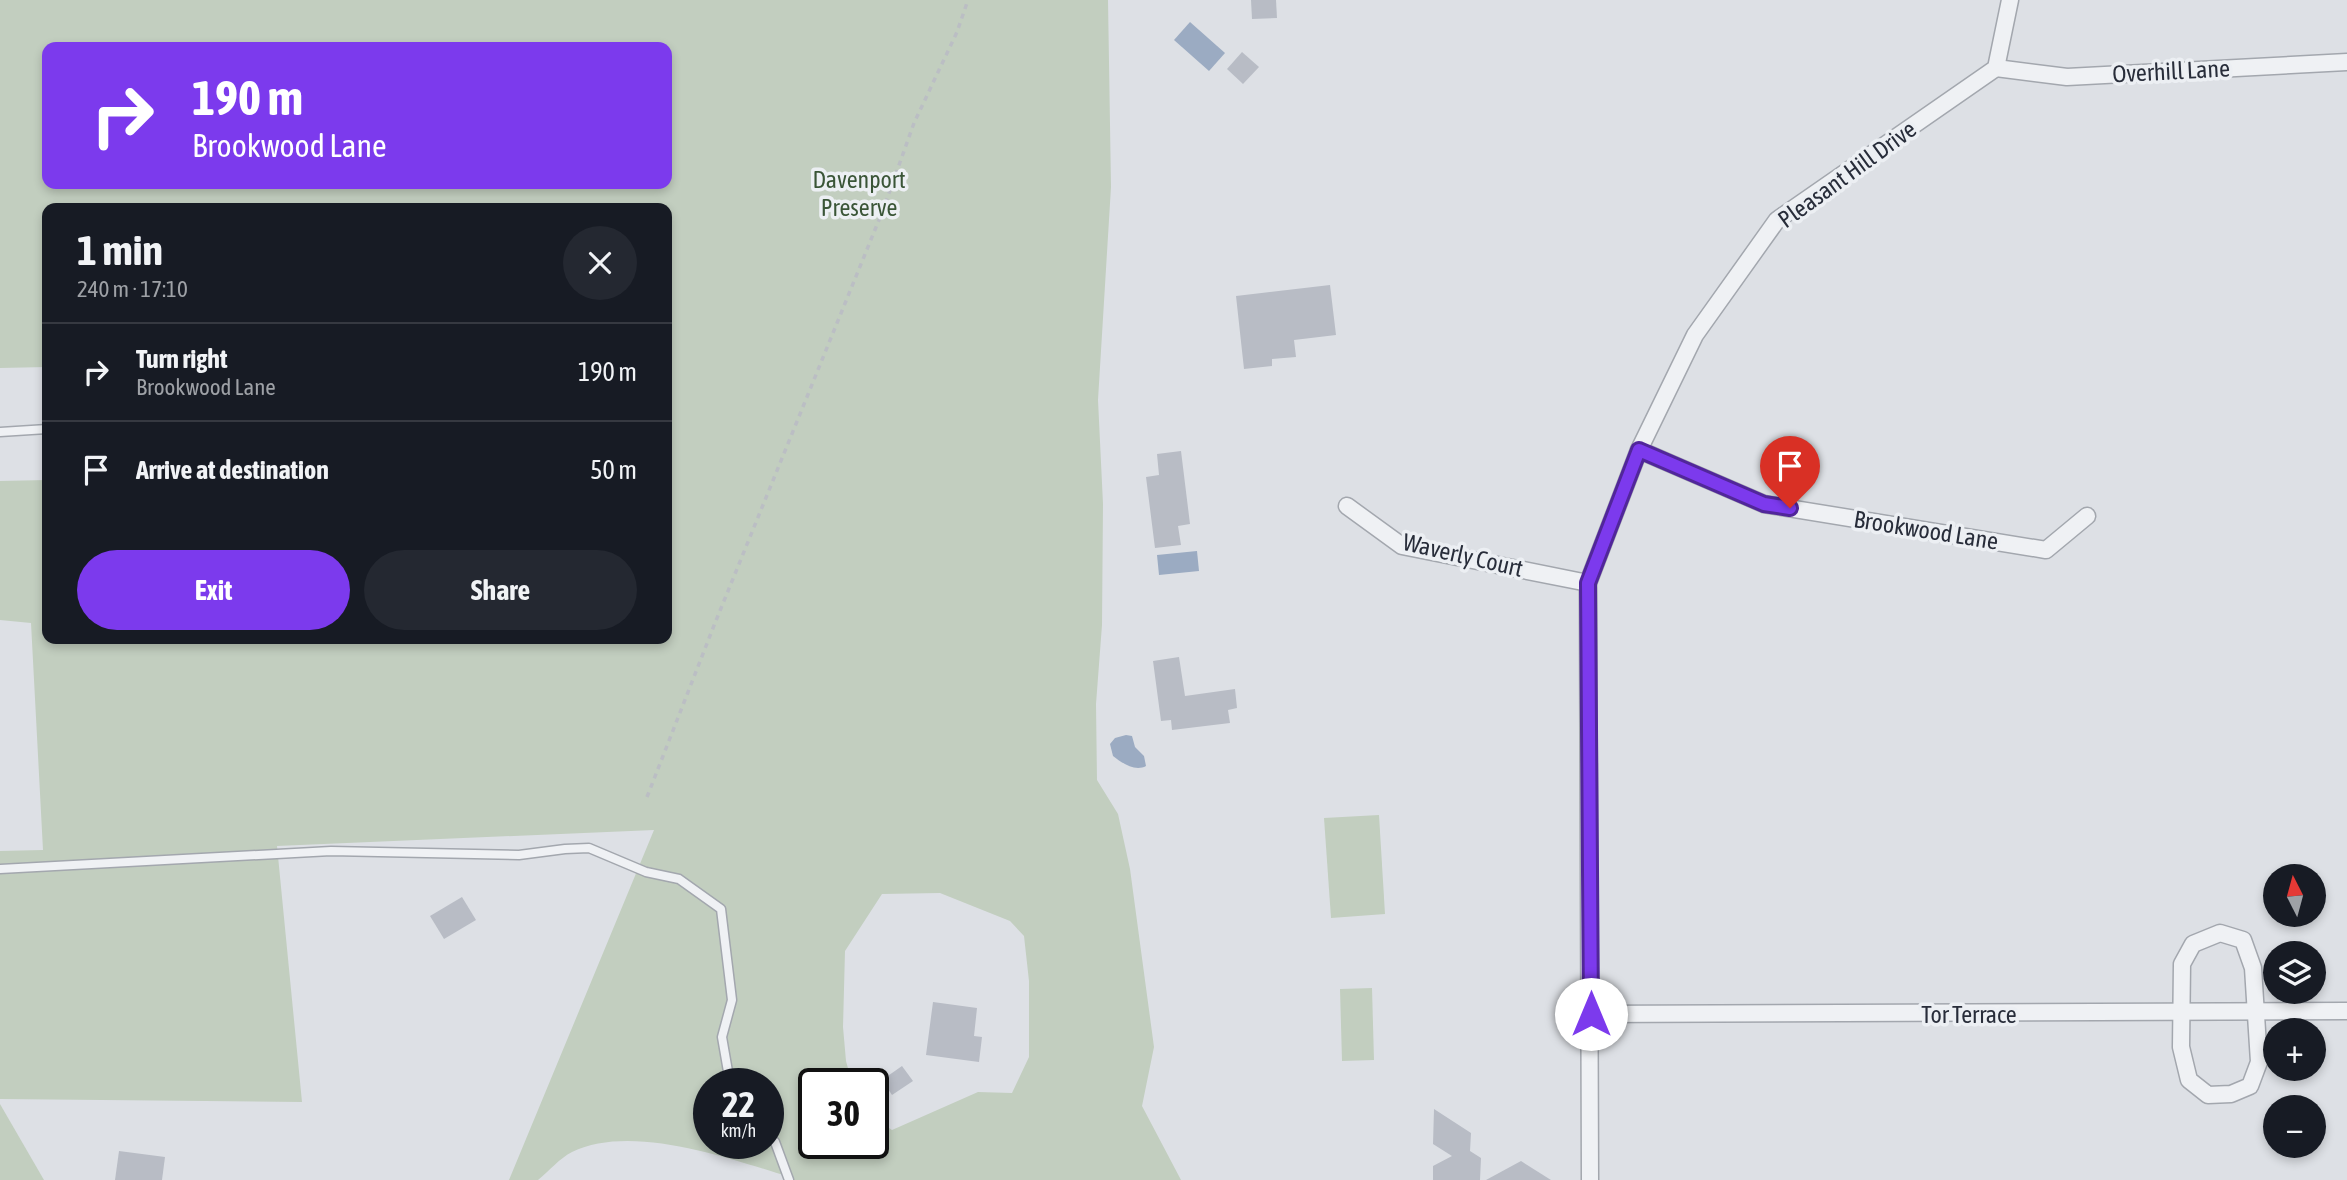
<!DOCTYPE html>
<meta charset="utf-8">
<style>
:root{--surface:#171b24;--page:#242831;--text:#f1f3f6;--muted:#9ea1a6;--line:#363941;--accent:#7c3aed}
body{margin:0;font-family:"Asap Condensed",sans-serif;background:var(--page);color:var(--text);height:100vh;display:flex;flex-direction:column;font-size:26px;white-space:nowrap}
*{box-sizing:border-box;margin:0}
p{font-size:23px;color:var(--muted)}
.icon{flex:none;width:38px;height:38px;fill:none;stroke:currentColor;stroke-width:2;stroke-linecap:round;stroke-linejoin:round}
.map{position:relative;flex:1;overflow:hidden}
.drawer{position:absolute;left:42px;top:203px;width:630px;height:441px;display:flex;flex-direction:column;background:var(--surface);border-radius:14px;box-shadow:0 4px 10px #0003}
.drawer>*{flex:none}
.guide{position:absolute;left:42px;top:42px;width:630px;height:147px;border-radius:14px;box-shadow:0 4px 10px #0003;background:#7c3aed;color:#fff;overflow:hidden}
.needle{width:46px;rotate:354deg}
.buttons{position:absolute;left:2263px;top:864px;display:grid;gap:14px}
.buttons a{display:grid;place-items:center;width:63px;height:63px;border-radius:50%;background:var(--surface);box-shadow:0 4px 10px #0003;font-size:35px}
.speed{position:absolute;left:693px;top:1068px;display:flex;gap:14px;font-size:35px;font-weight:700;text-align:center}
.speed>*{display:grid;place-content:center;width:91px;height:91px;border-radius:50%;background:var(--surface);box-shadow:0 4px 10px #0003;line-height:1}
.speed small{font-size:18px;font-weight:400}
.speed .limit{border:4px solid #111;border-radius:10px;background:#fff;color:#111}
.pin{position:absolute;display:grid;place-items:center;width:60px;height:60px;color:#fff;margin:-72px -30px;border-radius:50% 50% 50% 0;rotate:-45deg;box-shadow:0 0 7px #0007}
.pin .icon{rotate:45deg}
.me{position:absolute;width:77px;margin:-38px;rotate:0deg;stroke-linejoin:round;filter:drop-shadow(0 0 5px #0008)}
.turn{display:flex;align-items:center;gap:24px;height:147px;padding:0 35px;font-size:32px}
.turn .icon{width:91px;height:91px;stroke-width:2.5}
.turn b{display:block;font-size:49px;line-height:60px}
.round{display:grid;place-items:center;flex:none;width:74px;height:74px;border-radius:37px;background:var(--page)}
.summary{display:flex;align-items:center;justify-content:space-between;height:119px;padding:0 35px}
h1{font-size:42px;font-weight:700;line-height:52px}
.primary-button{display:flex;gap:14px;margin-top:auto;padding:14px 35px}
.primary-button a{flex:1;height:80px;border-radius:42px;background:var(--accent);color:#fff;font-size:28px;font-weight:700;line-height:80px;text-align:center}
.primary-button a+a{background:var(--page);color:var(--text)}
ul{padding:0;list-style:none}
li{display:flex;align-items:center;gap:21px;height:98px;padding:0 35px;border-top:2px solid var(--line)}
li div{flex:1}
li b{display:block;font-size:26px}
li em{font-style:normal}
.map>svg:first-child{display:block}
</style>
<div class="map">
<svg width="2347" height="1180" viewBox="0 0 2347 1180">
<rect width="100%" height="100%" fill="#dde0e5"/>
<!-- green -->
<g fill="#c2cebf" fill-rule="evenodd">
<path d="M0,0h1108l3,187 -13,213 5,104 -1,121 -6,79 1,76 21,34 12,55 24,178 -12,59 39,74h-392v-3c-60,-19 -158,-54 -217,-25 -12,6 -23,19 -34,28h-29l145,-350 -377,16 25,256 -302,-3v-248l43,-1 -12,-227 -31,-3v-139l47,-1v159h620v-431h-620v159l-47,1zM47,47h620v137h-620zM940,893l70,28 14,15 5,45v76l-17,36 -34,-1 -86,38 -19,-13v26h-59v-60h38l-6,-22 -3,-34 2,-76 37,-57zM709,1083h59v60h-59z"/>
<polygon points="1379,815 1385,914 1331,918 1324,818"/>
<polygon points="1372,988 1374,1060 1342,1061 1340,989"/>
<polygon points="0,1104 44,1180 0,1180"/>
</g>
<!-- water -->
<g fill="#9babc2">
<polygon points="1190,22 1225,53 1209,71 1174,40"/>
<polygon points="1197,551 1199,571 1159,575 1157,555"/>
<path d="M1126,735l6,1 3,11 9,9 2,10c-11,6 -24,-3 -33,-10l-3,-12 5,-6z"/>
</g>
<!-- building -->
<g fill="#b8bcc5">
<polygon points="1251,0 1276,0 1277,18 1252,19"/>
<polygon points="1242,52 1259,67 1243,84 1227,69"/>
<polygon points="1330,285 1336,335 1294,340 1296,357 1272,359 1272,366 1244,369 1236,296"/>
<polygon points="1181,451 1190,524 1178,526 1181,545 1155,548 1146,477 1159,475 1157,454"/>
<polygon points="1179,657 1185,696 1235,689 1237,708 1228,710 1230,723 1172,730 1171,720 1161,721 1153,661"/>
<polygon points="462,897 476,920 444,939 430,916"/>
<polygon points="933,1002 977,1008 974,1036 982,1037 979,1062 926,1055"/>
<polygon points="902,1066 913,1081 892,1095 882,1080"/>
<polygon points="1434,1109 1471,1133 1470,1151 1481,1158 1480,1180 1433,1180 1433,1166 1452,1156 1433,1144"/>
<polygon points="119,1151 165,1157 162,1180 115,1180"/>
<polygon points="1521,1161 1551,1180 1486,1180"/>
</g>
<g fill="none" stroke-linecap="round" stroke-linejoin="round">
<!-- lane casing -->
<g stroke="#a3a7ae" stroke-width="11">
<g id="lane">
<polyline points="0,432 47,429"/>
<polyline points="0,869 331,851 519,855 565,849 589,848 646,872 679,879 721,909 732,1000 722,1037 730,1083"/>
<polyline points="768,1134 775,1142 789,1180"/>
</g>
</g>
<!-- street casing -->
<g stroke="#a3a7ae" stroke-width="19">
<g id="street">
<polyline points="1996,68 2067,77 2347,62"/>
<polyline points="1639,450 1764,504 2046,550 2087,516"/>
<polyline points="1347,506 1402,546 1588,583"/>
<polygon points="2220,933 2243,940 2253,968 2259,1062 2250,1086 2231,1094 2208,1095 2189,1080 2181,1047 2182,964 2193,944"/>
<polyline points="1591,1014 2347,1011"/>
<polyline points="1590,1180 1588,583 1639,450 1695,335 1777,220 1996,68 2010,0"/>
</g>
</g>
<!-- path -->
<polyline stroke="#bbbec4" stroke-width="3.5" stroke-dasharray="5 5" stroke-linecap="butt" points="647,797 715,623 883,210 914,123 957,32 968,0"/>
<!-- lane -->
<use href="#lane" stroke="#eff1f4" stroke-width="8"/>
<!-- street -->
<use href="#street" stroke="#eff1f4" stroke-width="16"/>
</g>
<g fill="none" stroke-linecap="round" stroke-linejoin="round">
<!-- route casing -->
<g stroke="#51269a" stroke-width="18">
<polyline id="route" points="1591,1014 1588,583 1639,450 1764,504 1790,508"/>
</g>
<!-- route -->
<use href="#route" stroke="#7c3aed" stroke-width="12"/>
</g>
<g text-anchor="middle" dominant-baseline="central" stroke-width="7" stroke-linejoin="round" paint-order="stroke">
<!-- street labels -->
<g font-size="24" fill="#282d3a" stroke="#eceff3">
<text transform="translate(2171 71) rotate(-3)">Overhill Lane</text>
<text transform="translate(1847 174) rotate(-36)">Pleasant Hill Drive</text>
<text transform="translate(1926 530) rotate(9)">Brookwood Lane</text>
<text transform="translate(1463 555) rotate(13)">Waverly Court</text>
<text x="1969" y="1014">Tor Terrace</text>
</g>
<!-- park labels -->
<g font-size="24" fill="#3a5537" stroke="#eceff3">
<text x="859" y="179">Davenport<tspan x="859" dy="28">Preserve</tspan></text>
</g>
</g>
</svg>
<div class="buttons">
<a><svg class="needle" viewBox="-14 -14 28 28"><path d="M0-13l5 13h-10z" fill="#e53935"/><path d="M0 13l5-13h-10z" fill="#9ea1a6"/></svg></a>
<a><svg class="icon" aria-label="layers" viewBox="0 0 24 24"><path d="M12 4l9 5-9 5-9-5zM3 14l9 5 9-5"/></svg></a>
<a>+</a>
<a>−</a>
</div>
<div class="speed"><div>22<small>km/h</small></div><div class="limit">30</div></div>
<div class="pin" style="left:1790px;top:508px;background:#d93025"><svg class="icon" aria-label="arrive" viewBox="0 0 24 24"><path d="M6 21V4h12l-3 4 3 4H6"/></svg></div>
<svg class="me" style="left:1591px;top:1014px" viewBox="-20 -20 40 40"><circle r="19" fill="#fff"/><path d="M0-13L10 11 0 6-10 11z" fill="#7c3aed"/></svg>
<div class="guide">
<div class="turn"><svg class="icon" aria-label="right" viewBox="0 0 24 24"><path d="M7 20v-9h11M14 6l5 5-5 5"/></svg><div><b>190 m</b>Brookwood Lane</div></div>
</div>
<section class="drawer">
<div class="summary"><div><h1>1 min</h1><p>240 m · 17:10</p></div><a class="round"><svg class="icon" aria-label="close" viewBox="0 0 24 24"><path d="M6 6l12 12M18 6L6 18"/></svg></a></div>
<ul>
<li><svg class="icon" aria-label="right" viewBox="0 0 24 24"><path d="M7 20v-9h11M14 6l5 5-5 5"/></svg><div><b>Turn right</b><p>Brookwood Lane</p></div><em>190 m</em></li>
<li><svg class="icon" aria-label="arrive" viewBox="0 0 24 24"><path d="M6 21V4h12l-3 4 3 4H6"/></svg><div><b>Arrive at destination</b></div><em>50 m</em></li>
</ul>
<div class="primary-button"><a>Exit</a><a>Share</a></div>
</section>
</div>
